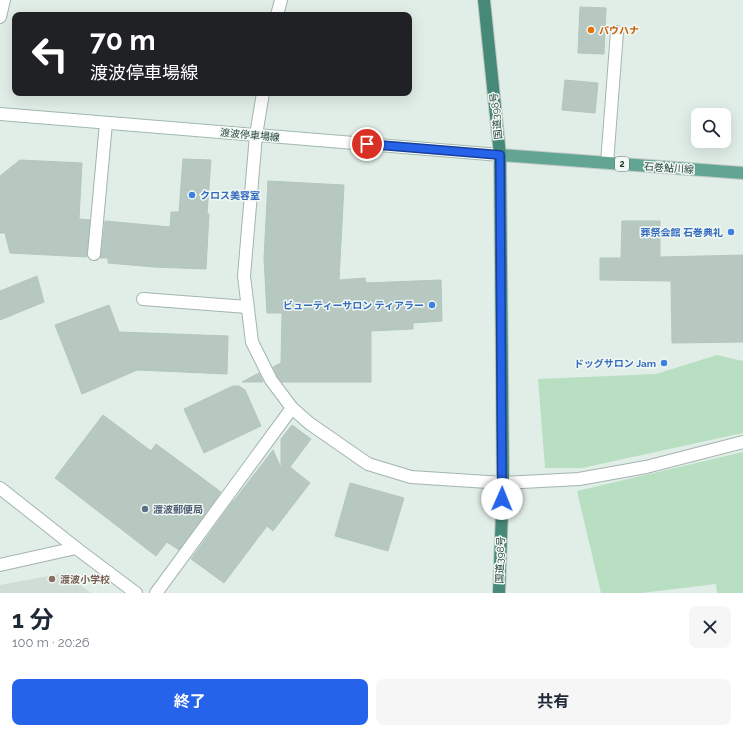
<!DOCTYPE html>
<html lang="ja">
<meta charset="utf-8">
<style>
:root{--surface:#fff;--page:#f6f6f7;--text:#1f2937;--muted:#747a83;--accent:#2563eb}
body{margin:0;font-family:Raleway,"Noto Sans JP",sans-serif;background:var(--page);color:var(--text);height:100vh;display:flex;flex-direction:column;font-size:15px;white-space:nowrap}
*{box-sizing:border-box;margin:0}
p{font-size:13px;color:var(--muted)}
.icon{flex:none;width:22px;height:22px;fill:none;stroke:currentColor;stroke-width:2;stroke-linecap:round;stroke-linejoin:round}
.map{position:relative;height:593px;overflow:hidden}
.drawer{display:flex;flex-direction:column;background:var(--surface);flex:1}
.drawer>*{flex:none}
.banner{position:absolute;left:12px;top:12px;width:400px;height:84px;border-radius:8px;box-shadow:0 4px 16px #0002;background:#202124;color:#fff;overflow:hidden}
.controls{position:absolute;left:691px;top:108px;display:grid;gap:8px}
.controls a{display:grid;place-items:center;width:40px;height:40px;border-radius:8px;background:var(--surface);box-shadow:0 4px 16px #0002;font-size:20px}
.pin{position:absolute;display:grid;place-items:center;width:34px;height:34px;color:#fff;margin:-17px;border:2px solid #fff;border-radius:50%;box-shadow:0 1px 4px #0007}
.me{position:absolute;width:44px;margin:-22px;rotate:1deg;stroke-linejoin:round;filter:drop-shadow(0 0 3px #0008)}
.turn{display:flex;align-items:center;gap:14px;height:84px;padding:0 12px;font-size:18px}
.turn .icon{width:52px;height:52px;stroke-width:2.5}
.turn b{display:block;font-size:28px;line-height:34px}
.round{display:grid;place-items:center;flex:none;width:42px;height:42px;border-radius:8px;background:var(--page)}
.headline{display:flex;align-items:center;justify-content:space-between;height:68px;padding:0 12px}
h1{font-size:24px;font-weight:700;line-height:30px}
.primary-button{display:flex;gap:8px;margin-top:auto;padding:8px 12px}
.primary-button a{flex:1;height:46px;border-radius:8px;background:var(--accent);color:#fff;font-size:16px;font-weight:700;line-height:46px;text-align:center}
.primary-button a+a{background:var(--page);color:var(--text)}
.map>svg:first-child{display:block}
</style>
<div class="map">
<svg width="743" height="593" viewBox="0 0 743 593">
<rect width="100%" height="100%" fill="#e1ede7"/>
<!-- built -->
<polygon fill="#cfddd6" points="65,573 91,593 0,593 0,585"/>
<!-- green -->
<g fill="#b8dfc2">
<polygon points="717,355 743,361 743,433 582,468 545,468 538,379 656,374"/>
<polygon points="743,452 743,593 717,593 716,584 641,593 601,593 577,491"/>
</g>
<!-- building -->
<g fill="#b6c8c0" stroke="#b3c7be">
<polygon points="580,7 606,8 604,54 578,53"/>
<polygon points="565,80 598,83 595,113 562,110"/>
<polygon points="183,159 211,160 207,214 209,214 206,269 154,267 108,263 108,258 100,258 101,255 105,221 170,227 171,212 179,212"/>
<polygon points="20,160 82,163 79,219 90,220 87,253 87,257 10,253 5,233 0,233 0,176"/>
<polygon points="268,181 344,185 339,280 365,278 366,283 441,280 442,321 413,323 413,329 371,331 371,382 282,382 277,376 273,367 281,363 282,313 267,313 264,258"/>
<polygon points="622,221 660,221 660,257 743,255 743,342 672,343 671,281 600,280 600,258 621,258"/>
<polygon points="37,276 44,302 0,320 0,291"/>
<polygon points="109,305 119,332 228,336 227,374 137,370 82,394 55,325"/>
<polygon points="259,373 263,382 242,382"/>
<polygon points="233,386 239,386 245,390 261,426 204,453 184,409"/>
<polygon points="103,415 151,451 156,444 221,492 179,550 167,542 156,556 55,478"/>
<polygon points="292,425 311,439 290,467 310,483 273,531 267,526 224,583 191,559 233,501 233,502 273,450 281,468 281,439"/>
<polygon points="350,483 404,498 388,551 335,536"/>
</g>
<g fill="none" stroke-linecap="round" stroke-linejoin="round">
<!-- service casing -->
<g stroke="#a3b5ae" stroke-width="14">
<g id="service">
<polyline points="607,163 617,32"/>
<polyline points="94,254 106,123"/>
<polyline points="143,299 247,307"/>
<polyline points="156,593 292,408"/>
</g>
</g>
<!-- minor casing -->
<g stroke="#a3b5ae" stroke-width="14">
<g id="minor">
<polyline points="277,15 281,0"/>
<polyline points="0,17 4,0"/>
<polyline points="263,93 256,135 244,276 252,342 271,380 292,408 309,423 368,464 411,477 503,483 579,479 646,467 743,442"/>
<polyline points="0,488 76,548 136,593"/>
<polyline points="0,565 76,548"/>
</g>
</g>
<!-- secondary casing -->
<g stroke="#9fb9af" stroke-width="14">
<polyline id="secondary" points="0,114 500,155"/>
</g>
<!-- primary casing -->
<g stroke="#c1c9c7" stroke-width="14">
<polyline id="primary" points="500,155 743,173"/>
</g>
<!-- trunk casing -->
<g stroke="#c1c9c7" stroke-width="14">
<polyline id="trunk" points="484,0 500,155 503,483 499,593"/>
</g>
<!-- service -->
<use href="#service" stroke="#fff" stroke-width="12"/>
<!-- minor -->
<use href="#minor" stroke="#fff" stroke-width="12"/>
<!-- secondary -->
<use href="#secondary" stroke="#fff" stroke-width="12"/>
<!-- primary -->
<use href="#primary" stroke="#62a593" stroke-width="12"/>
<!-- trunk -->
<use href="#trunk" stroke="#468978" stroke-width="12"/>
</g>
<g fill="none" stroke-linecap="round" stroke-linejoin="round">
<!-- route casing -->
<g stroke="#184099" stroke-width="10">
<polyline id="route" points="367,144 500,155 502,499"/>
</g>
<!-- route -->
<use href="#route" stroke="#2563eb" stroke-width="7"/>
</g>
<!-- markers -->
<circle fill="#e8710a" stroke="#f2f9f5" stroke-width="1.5" cx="591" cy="30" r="4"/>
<g fill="#3f7fe0" stroke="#f2f9f5" stroke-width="1.5">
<circle cx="192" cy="195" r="4"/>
<circle cx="731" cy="232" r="4"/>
<circle cx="432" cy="305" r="4"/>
<circle cx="664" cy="363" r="4"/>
</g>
<circle fill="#5c6f8a" stroke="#f2f9f5" stroke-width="1.5" cx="145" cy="509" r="4"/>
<circle fill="#8d6e63" stroke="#f2f9f5" stroke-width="1.5" cx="52" cy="579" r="4"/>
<g text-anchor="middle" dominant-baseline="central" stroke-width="3" stroke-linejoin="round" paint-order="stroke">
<!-- shield labels -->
<rect fill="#f2f9f5" stroke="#5f776f" stroke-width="1" x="615" y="157" width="14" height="14" rx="3"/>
<g font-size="9" font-weight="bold" fill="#203f36">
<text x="622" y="164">2</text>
</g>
<!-- food labels -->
<g font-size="10" font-weight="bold" fill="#c56008" stroke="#f2f9f5" text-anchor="start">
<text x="599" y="30">パウハナ</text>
</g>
<!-- street labels -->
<g font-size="10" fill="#203f36" stroke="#f2f9f5">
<text transform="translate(496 116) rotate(-96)">国道398号</text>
<text transform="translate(250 135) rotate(5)">渡波停車場線</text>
<text transform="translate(669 168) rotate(4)">石巻鮎川線</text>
<text transform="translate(500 560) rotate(-88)">国道398号</text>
</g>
<!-- shop labels -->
<g font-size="10" font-weight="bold" fill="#366cbe" stroke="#f2f9f5" text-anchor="end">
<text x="200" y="195" text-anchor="start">クロス美容室</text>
<text x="723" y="232">葬祭会館 石巻典礼</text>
<text x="424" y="305">ビューティーサロン ティアラー</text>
<text x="656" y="363">ドッグサロン Jam</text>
</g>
<!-- service labels -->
<g font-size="10" font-weight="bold" fill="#4e5e75" stroke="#f2f9f5" text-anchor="start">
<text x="153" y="509">渡波郵便局</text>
</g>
<!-- education labels -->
<g font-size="10" font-weight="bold" fill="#785e54" stroke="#f2f9f5" text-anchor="start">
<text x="60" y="579">渡波小学校</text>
</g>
</g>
</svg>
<div class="controls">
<a><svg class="icon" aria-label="search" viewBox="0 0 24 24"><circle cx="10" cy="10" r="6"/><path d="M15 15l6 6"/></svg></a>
</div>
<div class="pin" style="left:367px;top:144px;background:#d93025"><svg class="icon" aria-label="arrive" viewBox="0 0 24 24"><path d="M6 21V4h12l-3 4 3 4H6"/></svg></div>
<svg class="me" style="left:502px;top:499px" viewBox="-20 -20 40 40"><circle r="19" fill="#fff"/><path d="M0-13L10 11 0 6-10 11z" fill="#2563eb"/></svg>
<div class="banner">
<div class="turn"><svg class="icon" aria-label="left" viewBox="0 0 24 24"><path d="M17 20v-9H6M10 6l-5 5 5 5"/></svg><div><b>70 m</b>渡波停車場線</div></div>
</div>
</div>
<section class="drawer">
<div class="headline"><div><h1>1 分</h1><p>100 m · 20:26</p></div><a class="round"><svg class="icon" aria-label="close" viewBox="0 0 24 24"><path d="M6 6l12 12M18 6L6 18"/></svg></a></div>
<div class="primary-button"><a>終了</a><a>共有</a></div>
</section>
